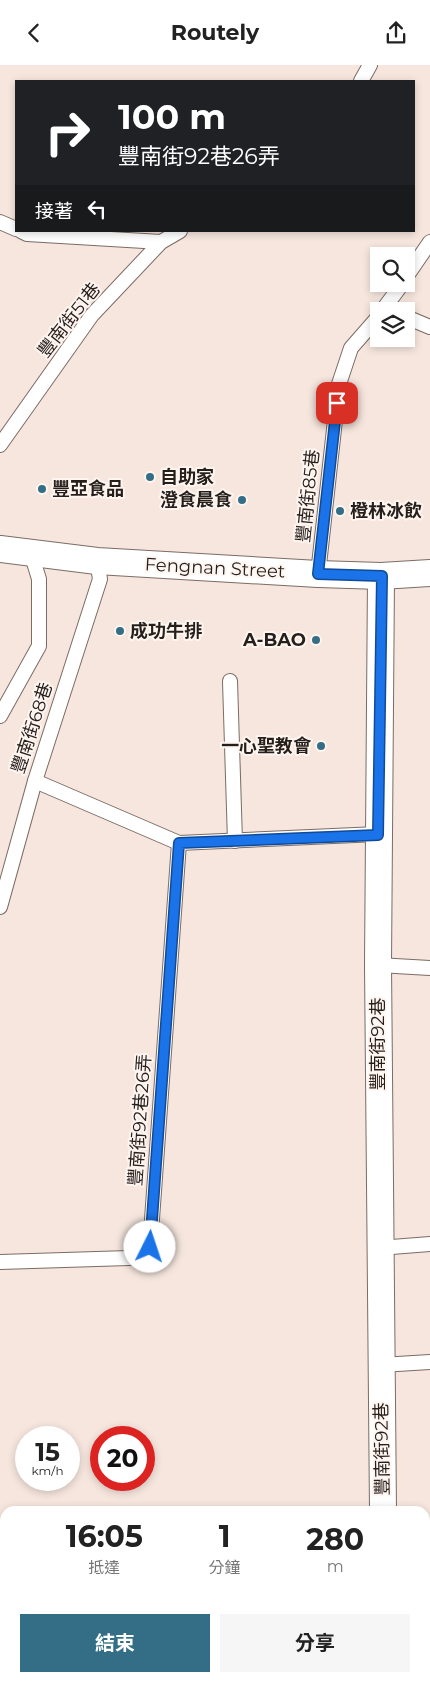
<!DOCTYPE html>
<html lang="zh-TW">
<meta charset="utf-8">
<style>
:root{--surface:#fff;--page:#f6f6f6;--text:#222;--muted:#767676;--accent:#336e86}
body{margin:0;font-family:Montserrat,"Noto Sans TC",sans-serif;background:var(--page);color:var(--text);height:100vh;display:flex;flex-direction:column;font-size:19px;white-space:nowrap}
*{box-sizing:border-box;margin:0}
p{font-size:16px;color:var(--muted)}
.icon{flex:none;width:28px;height:28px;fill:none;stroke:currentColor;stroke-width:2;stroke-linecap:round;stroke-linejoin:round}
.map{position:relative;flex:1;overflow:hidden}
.panel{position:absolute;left:0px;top:1441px;width:430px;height:176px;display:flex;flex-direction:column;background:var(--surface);border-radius:15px 15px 0 0;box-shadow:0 2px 8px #0003}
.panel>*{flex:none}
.guide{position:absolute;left:15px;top:15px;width:400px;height:152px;border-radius:0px;box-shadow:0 2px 8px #0003;background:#202124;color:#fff;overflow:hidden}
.fabs{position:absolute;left:370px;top:182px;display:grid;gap:10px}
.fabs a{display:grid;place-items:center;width:45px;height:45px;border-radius:0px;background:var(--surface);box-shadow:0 2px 8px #0003;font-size:25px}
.speed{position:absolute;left:15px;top:1361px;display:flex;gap:10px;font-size:25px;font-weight:700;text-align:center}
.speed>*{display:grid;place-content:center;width:65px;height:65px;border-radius:50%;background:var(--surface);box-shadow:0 2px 8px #0003;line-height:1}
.speed small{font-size:12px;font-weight:400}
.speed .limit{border:8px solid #d22;background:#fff;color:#111}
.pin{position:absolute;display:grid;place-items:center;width:42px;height:42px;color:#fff;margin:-21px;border-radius:10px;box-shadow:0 2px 8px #0006}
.me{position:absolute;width:55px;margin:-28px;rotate:4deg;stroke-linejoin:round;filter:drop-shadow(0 0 4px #0008)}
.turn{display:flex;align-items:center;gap:18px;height:105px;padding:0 20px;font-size:22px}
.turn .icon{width:65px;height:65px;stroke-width:2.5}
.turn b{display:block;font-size:35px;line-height:42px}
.then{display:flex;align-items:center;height:48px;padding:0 20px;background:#0003;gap:10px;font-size:19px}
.eta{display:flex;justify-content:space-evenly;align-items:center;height:85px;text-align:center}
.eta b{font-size:30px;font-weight:700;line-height:35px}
.action{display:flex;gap:10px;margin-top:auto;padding:10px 20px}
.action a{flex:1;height:58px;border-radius:0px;background:var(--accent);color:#fff;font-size:20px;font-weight:700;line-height:58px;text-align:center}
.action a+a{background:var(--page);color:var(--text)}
header{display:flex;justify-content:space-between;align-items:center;height:65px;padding:0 20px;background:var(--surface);font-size:22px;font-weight:700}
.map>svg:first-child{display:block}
</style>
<header><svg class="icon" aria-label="back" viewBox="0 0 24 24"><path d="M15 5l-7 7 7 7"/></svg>Routely<svg class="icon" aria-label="share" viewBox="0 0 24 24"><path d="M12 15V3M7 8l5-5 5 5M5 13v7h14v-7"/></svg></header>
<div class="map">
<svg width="430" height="1617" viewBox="0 0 430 1617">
<rect width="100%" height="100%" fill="#f6e6de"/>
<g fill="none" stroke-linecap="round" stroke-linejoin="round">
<!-- lane casing -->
<g stroke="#7b6c65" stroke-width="16">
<g id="lane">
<polyline points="361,16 370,0"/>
<polyline points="0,157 16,164"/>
<polyline points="21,166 27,169 161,177"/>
<polyline points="406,212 430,177"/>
<polyline points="382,246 402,219"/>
<polyline points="406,252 430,262"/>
<polyline points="0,380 92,250 161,177 180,166"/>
<polyline points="318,509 339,319 351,283 379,251"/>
<polyline points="230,616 235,776"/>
<polyline points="0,651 39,581 39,514 31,488"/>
<polyline points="35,716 179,778 378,769"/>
<polyline points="0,842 35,716 100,514 97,496"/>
<polyline points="378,900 430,903"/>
<polyline points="379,1183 430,1179"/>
<polyline points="0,1197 129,1193 150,1182 179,778"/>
<polyline points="381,1300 430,1297"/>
<polyline points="0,1496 5,1504"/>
</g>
</g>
<!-- street casing -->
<g stroke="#7b6c65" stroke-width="28">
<g id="street">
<polyline points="0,484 97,496 318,509 381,511 430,508"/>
<polyline points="381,511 378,900 383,1446"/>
</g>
</g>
<!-- secondary casing -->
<g stroke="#7b6c65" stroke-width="29">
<g id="secondary">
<polyline points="0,1547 5,1546"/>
<polyline points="425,1556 430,1556"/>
<polyline points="0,1581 5,1581"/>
<polyline points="425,1601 430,1601"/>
<polyline points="0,1614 31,1612"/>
<polyline points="370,1617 375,1612"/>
</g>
</g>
<!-- lane -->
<use href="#lane" stroke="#fff" stroke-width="14"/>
<!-- street -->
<use href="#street" stroke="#fff" stroke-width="26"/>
<!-- secondary -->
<use href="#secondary" stroke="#fff" stroke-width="28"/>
</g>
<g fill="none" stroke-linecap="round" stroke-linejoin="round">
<!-- route casing -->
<g stroke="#114b97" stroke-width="12">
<polyline id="route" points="150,1182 179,778 378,770 382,511 318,509 337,338"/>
</g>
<!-- route -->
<use href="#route" stroke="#1a73e8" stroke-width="9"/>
</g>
<!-- markers -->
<g fill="#336e86" stroke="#fff5f0" stroke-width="2">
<circle cx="150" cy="412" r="5"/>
<circle cx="42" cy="424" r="5"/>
<circle cx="242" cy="435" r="5"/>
<circle cx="340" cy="446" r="5"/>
<circle cx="120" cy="566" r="5"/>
<circle cx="316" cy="575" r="5"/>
<circle cx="321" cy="681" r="5"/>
</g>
<g text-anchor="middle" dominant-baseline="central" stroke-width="4" stroke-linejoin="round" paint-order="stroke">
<!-- street labels -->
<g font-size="18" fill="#251f1c" stroke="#fff5f0">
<text transform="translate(69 255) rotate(-52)">豐南街51巷</text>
<text transform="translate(308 431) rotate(-84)">豐南街85巷</text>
<text transform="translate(215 503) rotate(3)">Fengnan Street</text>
<text transform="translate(32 663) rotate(-72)">豐南街68巷</text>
<text transform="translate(378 979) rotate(-90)">豐南街92巷</text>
<text transform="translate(140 1055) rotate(-86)">豐南街92巷26弄</text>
<text transform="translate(382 1384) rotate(-91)">豐南街92巷</text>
</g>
<!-- poi labels -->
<g font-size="18" font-weight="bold" fill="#251f1c" stroke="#fff5f0" text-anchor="start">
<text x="160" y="412">自助家</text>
<text x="52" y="424">豐亞食品</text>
<text x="232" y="435" text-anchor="end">澄食晨食</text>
<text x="350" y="446">橙林冰飲</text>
<text x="130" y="566">成功牛排</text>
<text x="306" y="575" text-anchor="end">A-BAO</text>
<text x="311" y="681" text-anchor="end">一心聖教會</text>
</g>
</g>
</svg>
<div class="fabs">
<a><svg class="icon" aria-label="search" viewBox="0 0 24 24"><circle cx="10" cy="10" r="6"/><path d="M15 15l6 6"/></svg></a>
<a><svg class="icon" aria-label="layers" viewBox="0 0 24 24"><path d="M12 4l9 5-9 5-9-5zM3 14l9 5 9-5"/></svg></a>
</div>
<div class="speed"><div>15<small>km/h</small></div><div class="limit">20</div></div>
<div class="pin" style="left:337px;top:338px;background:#d93025"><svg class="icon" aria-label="arrive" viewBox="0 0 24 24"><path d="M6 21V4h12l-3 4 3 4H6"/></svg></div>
<svg class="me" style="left:150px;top:1182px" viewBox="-20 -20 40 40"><circle r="19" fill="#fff"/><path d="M0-13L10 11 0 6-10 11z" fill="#1a73e8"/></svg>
<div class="guide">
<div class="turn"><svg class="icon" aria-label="right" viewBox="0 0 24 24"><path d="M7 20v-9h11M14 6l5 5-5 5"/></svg><div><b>100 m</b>豐南街92巷26弄</div></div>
<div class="then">接著<svg class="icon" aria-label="left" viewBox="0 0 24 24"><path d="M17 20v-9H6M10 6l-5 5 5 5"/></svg></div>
</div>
<section class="panel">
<div class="eta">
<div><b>16:05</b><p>抵達</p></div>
<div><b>1</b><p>分鐘</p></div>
<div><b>280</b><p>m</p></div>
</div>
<div class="action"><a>結束</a><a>分享</a></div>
</section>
</div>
